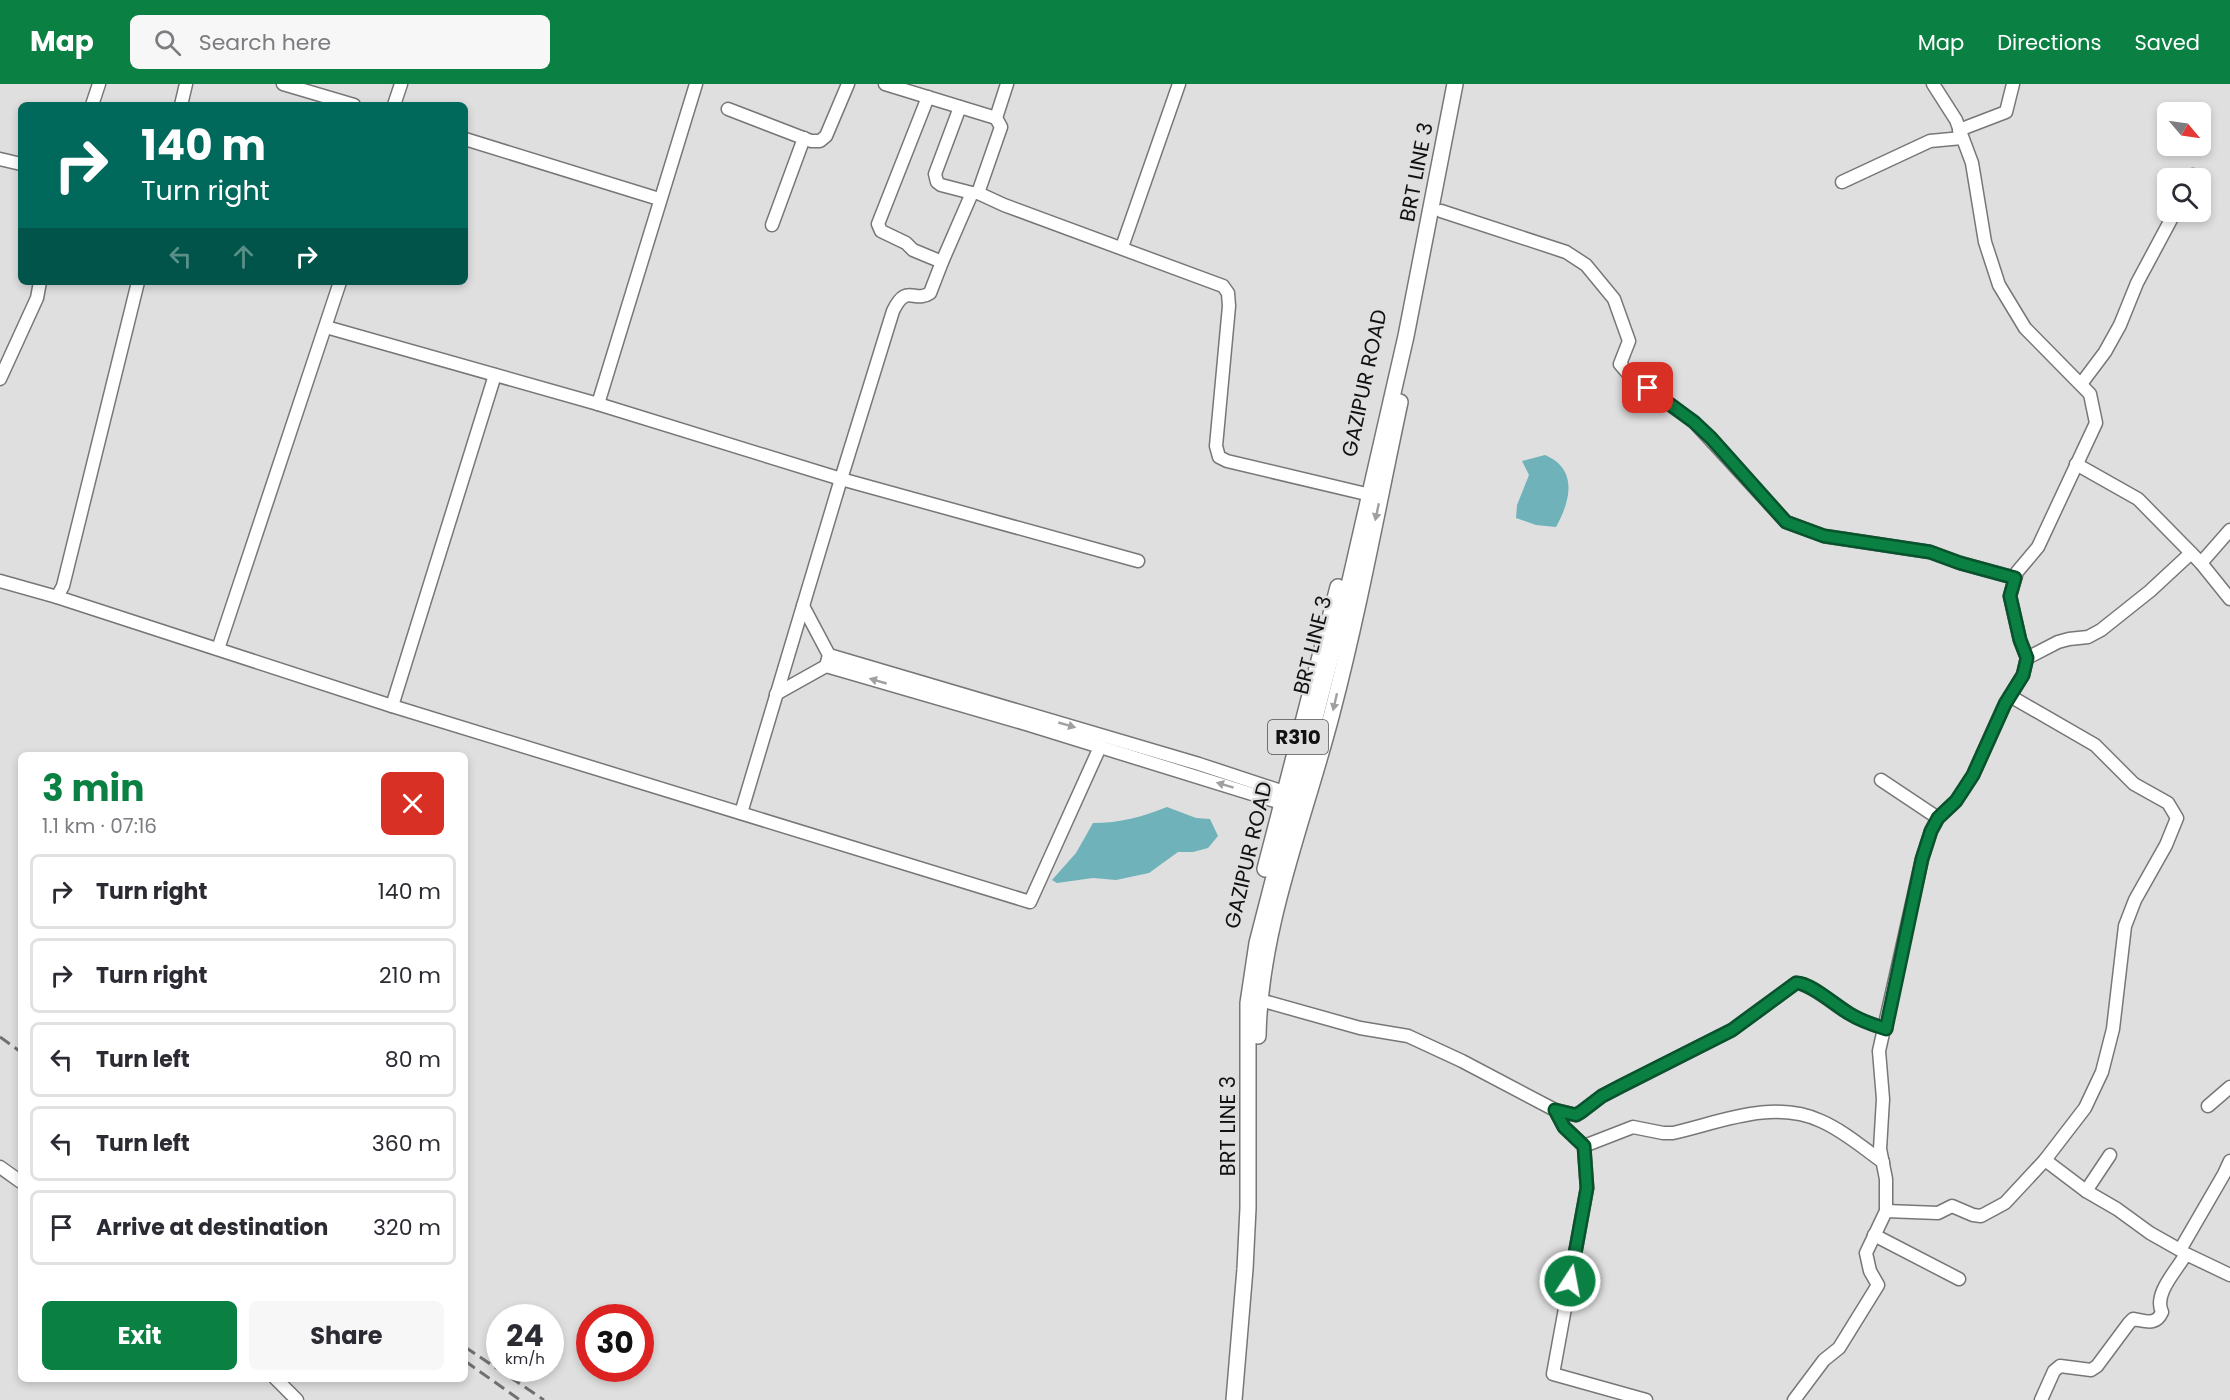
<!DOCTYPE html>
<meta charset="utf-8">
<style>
:root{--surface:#fff;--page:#f7f7f7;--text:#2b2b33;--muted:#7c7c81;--line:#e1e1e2;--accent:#0b8043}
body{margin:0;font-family:Poppins,sans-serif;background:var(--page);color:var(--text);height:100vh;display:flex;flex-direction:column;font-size:22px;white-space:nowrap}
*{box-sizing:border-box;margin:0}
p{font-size:20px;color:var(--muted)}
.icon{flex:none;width:33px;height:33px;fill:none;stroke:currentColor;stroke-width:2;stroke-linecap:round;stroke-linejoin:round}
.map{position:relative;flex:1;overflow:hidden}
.sheet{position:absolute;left:18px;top:668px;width:450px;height:630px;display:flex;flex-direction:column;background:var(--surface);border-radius:9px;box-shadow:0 3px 9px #0003}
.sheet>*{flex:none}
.hud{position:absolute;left:18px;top:18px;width:450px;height:183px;border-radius:9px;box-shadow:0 3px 9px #0003;background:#00695c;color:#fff;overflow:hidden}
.needle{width:39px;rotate:119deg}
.buttons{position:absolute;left:2157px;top:18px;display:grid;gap:12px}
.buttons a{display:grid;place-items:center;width:54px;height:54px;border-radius:9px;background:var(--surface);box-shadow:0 3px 9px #0003;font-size:30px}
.speed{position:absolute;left:486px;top:1220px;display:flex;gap:12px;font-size:30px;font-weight:700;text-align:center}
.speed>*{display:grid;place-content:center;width:78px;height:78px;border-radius:50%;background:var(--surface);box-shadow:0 3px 9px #0003;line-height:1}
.speed small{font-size:15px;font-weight:400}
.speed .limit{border:9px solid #d22;background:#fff;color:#111}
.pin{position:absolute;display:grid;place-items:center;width:51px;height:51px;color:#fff;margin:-26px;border-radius:12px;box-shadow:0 3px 9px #0006}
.me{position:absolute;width:66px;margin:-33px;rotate:11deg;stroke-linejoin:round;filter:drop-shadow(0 0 4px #0008)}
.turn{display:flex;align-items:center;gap:21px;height:126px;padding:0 24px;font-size:27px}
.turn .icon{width:78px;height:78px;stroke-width:2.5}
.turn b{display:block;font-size:42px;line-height:51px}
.lanes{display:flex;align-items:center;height:57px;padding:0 24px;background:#0003;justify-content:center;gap:30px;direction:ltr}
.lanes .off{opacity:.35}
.round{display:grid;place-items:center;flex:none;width:63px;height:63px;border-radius:9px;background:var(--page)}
.head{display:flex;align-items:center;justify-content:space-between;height:102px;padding:0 24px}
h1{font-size:36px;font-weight:700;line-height:45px;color:var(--accent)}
.primary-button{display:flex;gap:12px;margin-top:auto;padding:12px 24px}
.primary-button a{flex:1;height:69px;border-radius:9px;background:var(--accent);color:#fff;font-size:24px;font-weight:700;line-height:69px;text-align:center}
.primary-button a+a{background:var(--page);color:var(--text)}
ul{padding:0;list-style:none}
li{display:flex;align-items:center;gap:18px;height:75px;margin:0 12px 9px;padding:0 12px;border:3px solid var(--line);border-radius:9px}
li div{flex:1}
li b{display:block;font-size:22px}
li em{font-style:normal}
header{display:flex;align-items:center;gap:36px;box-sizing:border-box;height:84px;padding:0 30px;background:var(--accent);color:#fff}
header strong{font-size:28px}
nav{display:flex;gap:33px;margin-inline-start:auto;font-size:21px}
.search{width:420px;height:54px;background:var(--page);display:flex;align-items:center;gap:15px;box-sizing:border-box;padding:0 21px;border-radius:9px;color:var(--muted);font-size:22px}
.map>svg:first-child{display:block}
</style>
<header>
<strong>Map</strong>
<div class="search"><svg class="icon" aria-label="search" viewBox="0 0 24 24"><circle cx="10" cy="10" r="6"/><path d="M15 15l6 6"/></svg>Search here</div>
<nav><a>Map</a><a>Directions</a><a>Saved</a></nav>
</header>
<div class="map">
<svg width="2230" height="1316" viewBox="0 0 2230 1316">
<rect width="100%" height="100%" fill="#dfdfe0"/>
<!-- water -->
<g fill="#6fb2ba">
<path d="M1545,371c33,14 26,45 11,72l-20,-2 -20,-7 1,-13 12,-30 -7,-14z"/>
<path d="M1167,723l29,11 14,1 8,17 -10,12 -15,4h-15l-29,21 -33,7 -23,-2 -36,5 -5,-3 24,-27 17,-30c27,0 49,-6 74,-16z"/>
</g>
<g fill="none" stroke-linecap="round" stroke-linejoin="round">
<!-- minor casing -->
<g stroke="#777778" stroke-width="15">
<g id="minor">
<polyline points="283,0 354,21"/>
<polyline points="885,0 996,34 1001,43 978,109 1004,121 1223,202 1228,209 1229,222 1216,362 1219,373 1227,377 1362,409"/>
<polyline points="928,13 878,140 881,147 906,159 913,166 942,178"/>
<polyline points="92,21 99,0"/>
<polyline points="181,21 186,0"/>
<polyline points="394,21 401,0"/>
<polyline points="960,23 935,90 937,98 941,101 972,109"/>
<polyline points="728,25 811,57 820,57 826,52 848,0"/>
<polyline points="996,34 1007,0"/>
<polyline points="1959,46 2006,28 2013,0"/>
<polyline points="465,55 659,115"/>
<polyline points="0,75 21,80"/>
<polyline points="2192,94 2193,91"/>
<polyline points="1842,98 1930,57 1962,54"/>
<polyline points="1441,127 1566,168 1586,181 1614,215 1629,257 1620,280 1632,294 1694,338 1786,438 1824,452 1930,468 1960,479 2015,494"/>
<polyline points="772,141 804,54"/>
<polyline points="1122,163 1179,0"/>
<polyline points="326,243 598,320 841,395 1138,477"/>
<polyline points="0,295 37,214 40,198"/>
<polyline points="2081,300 2105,268 2120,241 2137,199 2175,128"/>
<polyline points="598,320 696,0"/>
<polyline points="2076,380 2138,415 2201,479 2230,515"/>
<polyline points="2201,479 2230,446"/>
<polyline points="0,497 57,513 392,622 495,291"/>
<polyline points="57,513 63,502 138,198"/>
<polyline points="218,565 340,198"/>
<polyline points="829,571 1199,680 1284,708"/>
<polyline points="2027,574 2058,558 2069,555 2088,553 2101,546 2150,507 2191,469"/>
<polyline points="826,582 1026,640 1281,719"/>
<polyline points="776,610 826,582 829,571 803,522"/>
<polyline points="392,622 1030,818 1100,663"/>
<polyline points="1881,696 1938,734"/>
<path d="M741,729l100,-334 52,-168c14,-29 21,-7 37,-18l12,-31 30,-69h6"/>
<polyline points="1260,916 1360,944 1408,952 1462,977 1555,1026 1564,1043 1584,1062 1587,1104 1553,1290 1646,1316"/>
<polyline points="2208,1022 2230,1003"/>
<path d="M1555,1026l21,5 5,-3 21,-16 130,-66 64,-47c14,0 41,24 54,31 11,7 23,11 36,15"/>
<path d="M1584,1062l49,-19 30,6h10c48,-11 100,-34 148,-12 23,10 42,27 62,41"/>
<polyline points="2045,1076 2086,1107 2117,1125 2150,1149 2180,1166 2224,1090 2230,1077"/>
<polyline points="0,1083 21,1098"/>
<polyline points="2086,1107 2110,1071"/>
<polyline points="1886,1127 1938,1129 1952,1122 1973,1131 1981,1132 2005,1119 2045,1076 2085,1024 2102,988 2113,945 2125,842 2135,816 2166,761 2177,734 2168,719 2134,700 2095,661 2010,612"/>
<polyline points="1874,1151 1959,1195"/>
<polyline points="275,1294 297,1316"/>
<polyline points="1794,1316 1824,1276 1839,1264 1878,1201 1870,1187 1866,1169 1886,1127 1886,1095 1880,1065 1883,1015 1879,967 1922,775 1931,747 1938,734 1956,717 1973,691 2005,620 2023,591 2027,574 2020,556 2010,512 2017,488 2038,463 2096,339 2090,310 2025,244 1999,201 1985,158 1972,79 1956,36 1933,0"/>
<path d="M2041,1316l13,-29 6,-5 31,4 6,-4 32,-43 4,-4c13,2 23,7 29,-7 -9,-18 15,-42 24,-58l44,21"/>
</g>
</g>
<!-- major casing -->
<g stroke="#777778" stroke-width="18">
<g id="major">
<polyline points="1265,785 1338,503"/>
<path d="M1258,952c2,-110 47,-218 74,-323 27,-103 46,-208 68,-311"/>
<polyline points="1234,1316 1245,1185 1248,1124 1248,919 1257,859 1347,510 1406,252 1455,0"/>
</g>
</g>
<!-- minor -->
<use href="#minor" stroke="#fff" stroke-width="12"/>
<!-- major -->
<use href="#major" stroke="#fff" stroke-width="15"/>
<!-- rail -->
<g stroke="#707070" stroke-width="3" stroke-dasharray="12 6" stroke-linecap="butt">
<polyline points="0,953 21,968"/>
<polyline points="465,1263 544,1316"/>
<polyline points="465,1277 520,1316"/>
</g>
</g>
<!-- one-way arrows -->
<defs><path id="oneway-solid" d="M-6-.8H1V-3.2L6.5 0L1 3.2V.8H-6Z" transform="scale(1.5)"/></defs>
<g fill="#a0a0a0">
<use href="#oneway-solid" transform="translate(1377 428) rotate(102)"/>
<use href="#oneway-solid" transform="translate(878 597) rotate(-164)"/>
<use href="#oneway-solid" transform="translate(1335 618) rotate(103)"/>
<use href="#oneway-solid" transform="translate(1067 641) rotate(16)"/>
<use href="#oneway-solid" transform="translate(1225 701) rotate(-163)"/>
</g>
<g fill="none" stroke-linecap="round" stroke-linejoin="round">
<!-- route casing -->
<g stroke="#07532c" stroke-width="15">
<path id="route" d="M1570,1197l17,-93 -3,-42 -20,-19 -9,-17 21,5 5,-3 21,-16 19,-10 111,-56 64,-47c14,-1 41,24 54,31 11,7 24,11 36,15l36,-170 9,-28 7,-13 18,-17 17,-26 32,-71 18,-29 4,-17 -7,-18 -10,-44 5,-18 -55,-15 -30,-11 -106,-16 -38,-14 -75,-84 -17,-16 -46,-34"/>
</g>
<!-- route -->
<use href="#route" stroke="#0b8043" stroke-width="10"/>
</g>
<g text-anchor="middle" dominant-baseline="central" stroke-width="5" stroke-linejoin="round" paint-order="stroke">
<!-- shield labels -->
<rect fill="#dfdfe0" stroke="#4f4f4f" stroke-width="1.5" x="1268" y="636" width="60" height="34" rx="4.5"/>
<g font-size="20" font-weight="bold" fill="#111">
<text x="1298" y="653">R310</text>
</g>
<!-- street labels -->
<g font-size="21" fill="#111" stroke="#dfdfe0">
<text transform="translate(1416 88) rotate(-79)">BRT LINE 3</text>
<text transform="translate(1364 299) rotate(-78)">GAZIPUR ROAD</text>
<text transform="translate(1312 561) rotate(-76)">BRT LINE 3</text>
<text transform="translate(1248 771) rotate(-77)">GAZIPUR ROAD</text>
<text transform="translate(1227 1042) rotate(-90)">BRT LINE 3</text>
</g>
</g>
</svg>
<div class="buttons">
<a><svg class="needle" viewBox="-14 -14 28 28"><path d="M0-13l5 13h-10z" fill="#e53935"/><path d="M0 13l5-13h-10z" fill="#7c7c81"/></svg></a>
<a><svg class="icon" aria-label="search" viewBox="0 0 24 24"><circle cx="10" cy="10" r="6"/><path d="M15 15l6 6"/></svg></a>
</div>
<div class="speed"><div>24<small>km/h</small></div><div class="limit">30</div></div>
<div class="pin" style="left:1648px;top:304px;background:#d93025"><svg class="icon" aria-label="arrive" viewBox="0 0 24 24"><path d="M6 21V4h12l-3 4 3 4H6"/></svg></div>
<svg class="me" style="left:1570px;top:1197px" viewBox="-20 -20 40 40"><circle r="17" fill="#0b8043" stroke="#fff" stroke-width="3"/><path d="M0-11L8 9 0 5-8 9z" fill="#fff"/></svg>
<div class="hud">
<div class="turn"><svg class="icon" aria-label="right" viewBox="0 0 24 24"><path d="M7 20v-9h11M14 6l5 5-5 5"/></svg><div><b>140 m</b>Turn right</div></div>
<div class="lanes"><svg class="icon off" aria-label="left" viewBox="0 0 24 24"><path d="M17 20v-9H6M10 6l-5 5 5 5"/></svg><svg class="icon off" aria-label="ahead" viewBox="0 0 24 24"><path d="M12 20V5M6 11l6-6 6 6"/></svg><svg class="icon" aria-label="right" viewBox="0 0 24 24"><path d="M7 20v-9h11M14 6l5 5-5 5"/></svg></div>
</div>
<section class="sheet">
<div class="head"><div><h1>3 min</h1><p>1.1 km · 07:16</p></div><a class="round" style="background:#d93025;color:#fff"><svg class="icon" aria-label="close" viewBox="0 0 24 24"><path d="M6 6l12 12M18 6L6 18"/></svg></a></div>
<ul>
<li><svg class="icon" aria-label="right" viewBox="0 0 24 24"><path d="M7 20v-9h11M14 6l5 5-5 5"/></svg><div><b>Turn right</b></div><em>140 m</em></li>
<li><svg class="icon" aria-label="right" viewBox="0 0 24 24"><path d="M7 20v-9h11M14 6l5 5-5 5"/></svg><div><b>Turn right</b></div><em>210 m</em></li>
<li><svg class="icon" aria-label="left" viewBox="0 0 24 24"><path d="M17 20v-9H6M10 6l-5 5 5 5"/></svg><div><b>Turn left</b></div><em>80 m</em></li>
<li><svg class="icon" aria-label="left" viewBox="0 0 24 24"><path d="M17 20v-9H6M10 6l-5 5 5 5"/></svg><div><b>Turn left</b></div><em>360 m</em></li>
<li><svg class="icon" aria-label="arrive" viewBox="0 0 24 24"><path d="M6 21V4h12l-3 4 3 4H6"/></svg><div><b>Arrive at destination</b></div><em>320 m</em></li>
</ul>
<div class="primary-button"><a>Exit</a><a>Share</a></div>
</section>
</div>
